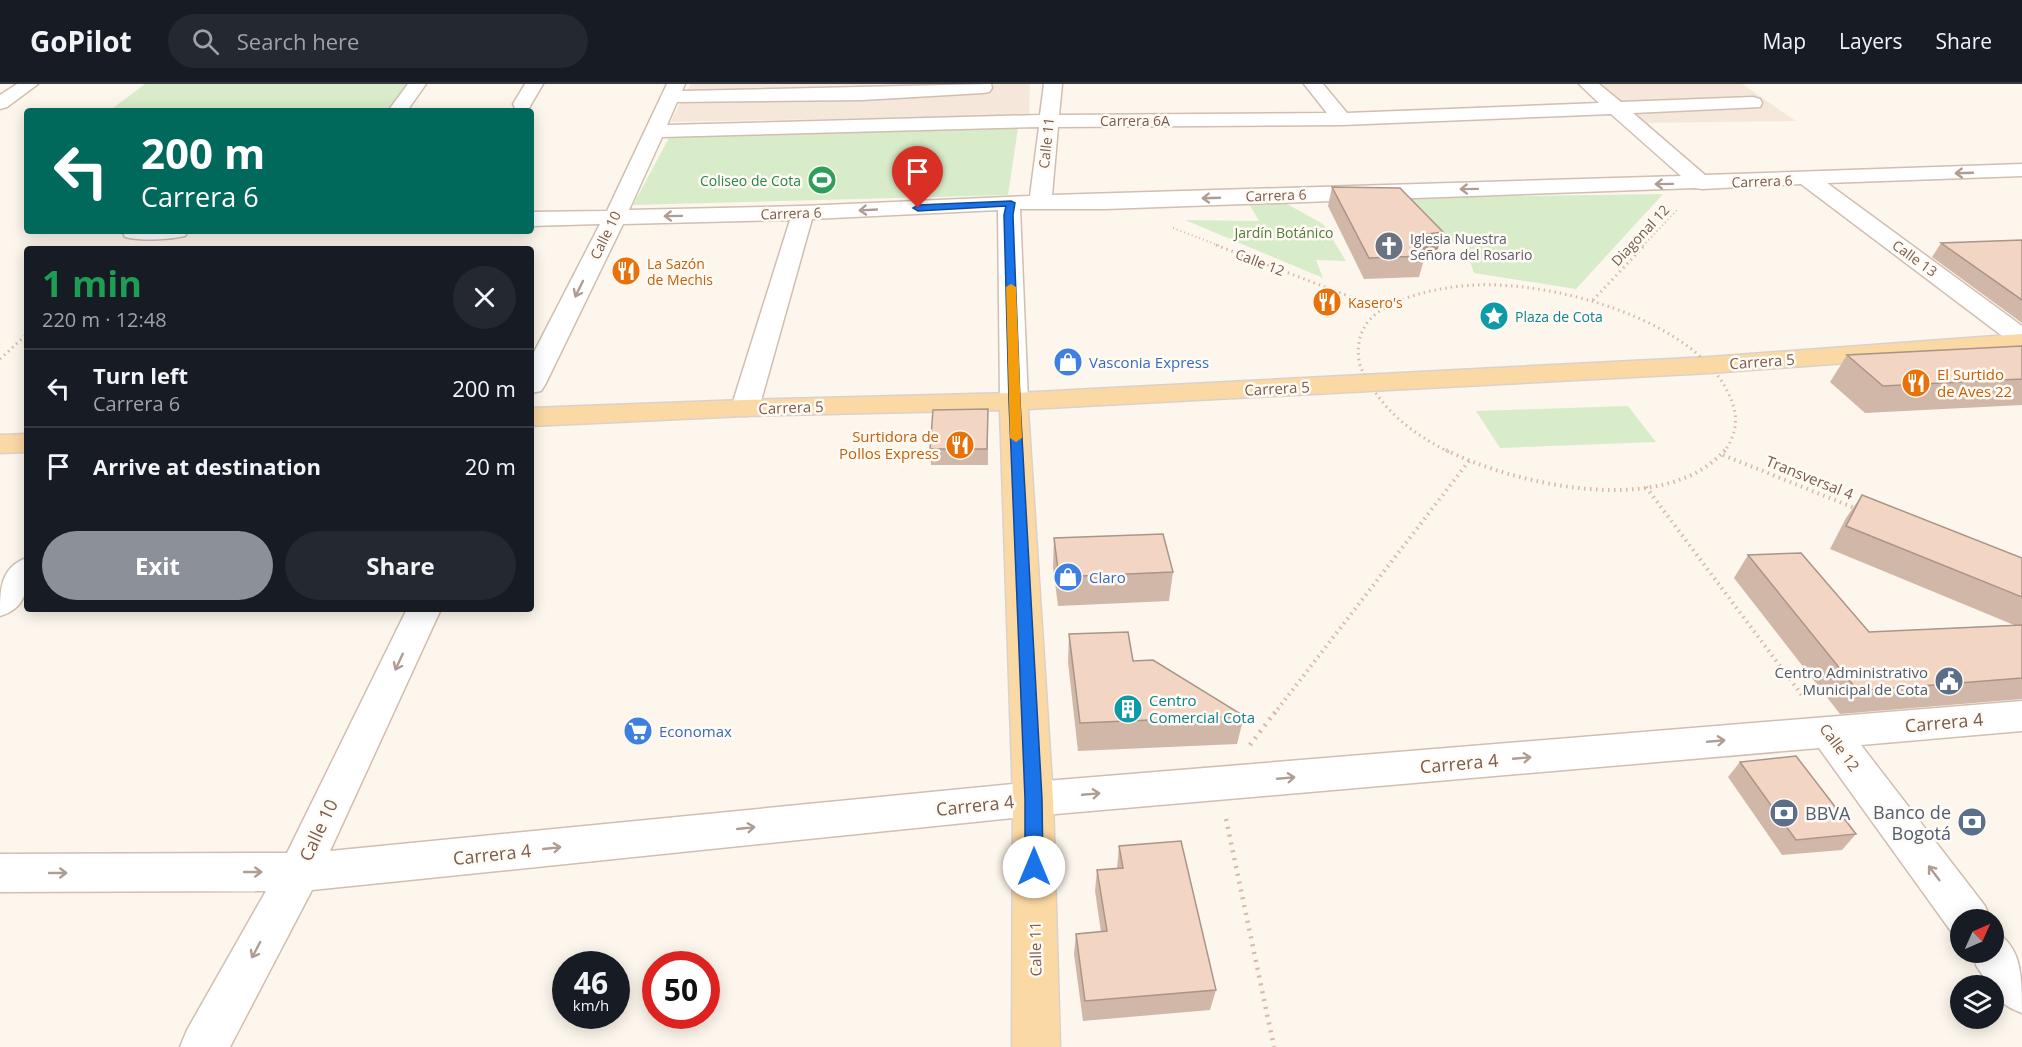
<!DOCTYPE html>
<meta charset="utf-8">
<style>
:root{--surface:#171b24;--page:#242831;--text:#f1f3f6;--muted:#9ea1a6;--line:#363941;--accent:#8c9099}
body{margin:0;font-family:"Open Sans",sans-serif;background:var(--page);color:var(--text);height:100vh;display:flex;flex-direction:column;font-size:22px;white-space:nowrap}
*{box-sizing:border-box;margin:0}
p{font-size:20px;color:var(--muted)}
.icon{flex:none;width:33px;height:33px;fill:none;stroke:currentColor;stroke-width:2;stroke-linecap:round;stroke-linejoin:round}
.map{position:relative;flex:1;overflow:hidden}
.sheet{position:absolute;left:24px;top:162px;width:510px;height:366px;display:flex;flex-direction:column;background:var(--surface);border-radius:6px;box-shadow:0 3px 15px #0003}
.sheet>*{flex:none}
.top-card{position:absolute;left:24px;top:24px;width:510px;height:126px;border-radius:6px;box-shadow:0 3px 15px #0003;background:#00695c;color:#fff;overflow:hidden}
.needle{width:39px;rotate:45deg}
.buttons{position:absolute;left:1950px;top:825px;display:grid;gap:12px}
.buttons a{display:grid;place-items:center;width:54px;height:54px;border-radius:50%;background:var(--surface);box-shadow:0 3px 15px #0003;font-size:30px}
.speed{position:absolute;left:552px;top:867px;display:flex;gap:12px;font-size:30px;font-weight:700;text-align:center}
.speed>*{display:grid;place-content:center;width:78px;height:78px;border-radius:50%;background:var(--surface);box-shadow:0 3px 15px #0003;line-height:1}
.speed small{font-size:15px;font-weight:400}
.speed .limit{border:9px solid #d22;background:#fff;color:#111}
.pin{position:absolute;display:grid;place-items:center;width:51px;height:51px;color:#fff;margin:-62px -26px;border-radius:50% 50% 50% 0;rotate:-45deg;box-shadow:0 0 6px #0007}
.pin .icon{rotate:45deg}
.me{position:absolute;width:66px;margin:-33px;rotate:0deg;stroke-linejoin:round;filter:drop-shadow(0 0 4px #0008)}
.turn{display:flex;align-items:center;gap:21px;height:126px;padding:0 18px;font-size:27px}
.turn .icon{width:78px;height:78px;stroke-width:2.5}
.turn b{display:block;font-size:42px;line-height:51px}
.round{display:grid;place-items:center;flex:none;width:63px;height:63px;border-radius:32px;background:var(--page)}
.summary{display:flex;align-items:center;justify-content:space-between;height:102px;padding:0 18px}
h1{font-size:36px;font-weight:700;line-height:45px;color:#1e9e55}
.primary-button{display:flex;gap:12px;margin-top:auto;padding:12px 18px}
.primary-button a{flex:1;height:69px;border-radius:36px;background:var(--accent);color:#fff;font-size:24px;font-weight:700;line-height:69px;text-align:center}
.primary-button a+a{background:var(--page);color:var(--text)}
ul{padding:0;list-style:none}
li{display:flex;align-items:center;gap:18px;height:78px;padding:0 18px;border-top:2px solid var(--line)}
li div{flex:1}
li b{display:block;font-size:22px}
li em{font-style:normal}
header{display:flex;align-items:center;gap:36px;box-sizing:border-box;height:84px;padding:0 30px;background:var(--surface);border-bottom:2px solid var(--line)}
header strong{font-size:28px}
nav{display:flex;gap:33px;margin-inline-start:auto;font-size:21px}
.search{width:420px;height:54px;background:var(--page);display:flex;align-items:center;gap:15px;box-sizing:border-box;padding:0 21px;border-radius:33px;color:var(--muted);font-size:22px}
.map>svg:first-child{display:block}
</style>
<header>
<strong>GoPilot</strong>
<div class="search"><svg class="icon" aria-label="search" viewBox="0 0 24 24"><circle cx="10" cy="10" r="6"/><path d="M15 15l6 6"/></svg>Search here</div>
<nav><a>Map</a><a>Layers</a><a>Share</a></nav>
</header>
<div class="map">
<svg width="2022" height="963" viewBox="0 0 2022 963">
<rect width="100%" height="100%" fill="#fdf6ec"/>
<!-- residential -->
<g fill="#f5e8da">
<polygon points="691,0 1030,0 1029,31 670,38"/>
<polygon points="1599,0 1742,0 1796,37 1642,39"/>
</g>
<!-- green -->
<g fill="#d8ecc9">
<polygon points="145,0 416,0 393,27 109,27"/>
<polygon points="1018,44 1008,111 633,121 670,52"/>
<polygon points="1663,110 1576,205 1474,189 1464,159 1426,156 1377,114"/>
<polygon points="1249,120 1287,120 1323,140 1346,177 1316,176 1323,194 1185,136 1259,137"/>
<polygon points="1628,322 1656,358 1500,364 1476,327"/>
</g>
<g fill="none" stroke-linecap="round" stroke-linejoin="round">
<!-- minor casing -->
<g stroke="#d1beb0" stroke-width="3">
<g id="minor">
<polygon points="17,0 38,0 7,23 0,25 0,11"/>
<polygon points="408,0 426,0 407,27 388,27"/>
<polygon points="525,0 543,0 529,24 515,24 513,20"/>
<path d="M667,0h18l-3,7 309,-7 1,4 -3,4 -6,1 -121,7 -185,2 -10,23 373,-10 4,-31h18l-3,31 268,-2 -23,-29h19l24,29 252,-10 -20,-19h20l22,18 132,-5 7,2 2,4 -2,4 -127,6 72,62 317,-11v12l-195,7 195,143v20l-9,-2 -212,-160 -99,5 -7,-1 -590,21h-85l8,192 -4,6 -10,2 -10,-2 -4,-6 -2,-191 -186,9 -53,189 -4,6 -10,2 -10,-2 -4,-6 59,-188 -167,4 -78,161 -4,6 -10,2v-35l69,-134 -69,2v-14l76,-1zM1611,30l70,62 -629,19 6,-68 284,-2zM1039,43l-9,69 -228,10 -173,4 33,-73z"/>
<path d="M122,147h66l-3,5c-18,4 -42,5 -60,1z"/>
<path d="M27,474c0,27 3,49 -27,58 0,-26 0,-49 27,-58z"/>
<polygon points="407,525 441,525 330,767 1033,698 2022,617 2022,647 1861,661 1985,822 1991,836 1960,836 1960,853 1953,850 1819,664 1033,732 312,806 230,963 180,963 187,946 266,807 0,808 0,770 287,769"/>
<path d="M1994,847c28,15 28,46 28,82 -13,-5 -27,-12 -28,-27h-4l-13,-19 -6,-15h23z"/>
</g>
</g>
<!-- major casing -->
<g stroke="#dad1cd" stroke-width="3">
<g id="major">
<polygon points="2022,250 2022,266 1710,289 1028,325 1053,715 1060,963 1012,963 1013,715 1000,326 745,332 531,342 531,324 745,316 1014,309 1710,273"/>
<polygon points="27,350 27,368 0,369 0,351"/>
</g>
</g>
<!-- path-far3 -->
<g stroke="#d9b8a5" stroke-width="2" stroke-dasharray="1 3" stroke-linecap="butt">
<polyline points="1173,144 1220,162"/>
<polyline points="1643,162 1677,126"/>
</g>
<!-- path-far2 -->
<g stroke="#d9b8a5" stroke-width="3" stroke-dasharray="1.5 4" stroke-linecap="butt">
<polyline points="1216,161 1382,225"/>
<polyline points="1593,216 1645,161"/>
<polyline points="0,275 27,250"/>
<path d="M1449,368c-34,-17 -62,-38 -81,-71 -3,-6 -8,-13 -9,-20 -5,-37 18,-53 50,-64 40,-13 80,-15 121,-9 65,8 173,43 200,109 9,20 7,37 -6,55"/>
</g>
<!-- path-far1 -->
<g stroke="#d9b8a5" stroke-width="4" stroke-dasharray="1.5 4.5" stroke-linecap="butt">
<path d="M1446,366c70,35 219,69 279,0"/>
<polyline points="1723,371 1857,425"/>
<polyline points="1646,403 1804,614"/>
<polyline points="1274,630 1469,377"/>
</g>
<!-- path -->
<g stroke="#d9b8a5" stroke-width="4.5" stroke-dasharray="2 6" stroke-linecap="butt">
<polyline points="1250,661 1275,628"/>
<polyline points="1226,735 1274,963"/>
</g>
<!-- minor -->
<use href="#minor" fill="#fff" fill-rule="evenodd"/>
<!-- major -->
<use href="#major" fill="#fbd9a5" fill-rule="evenodd"/>
</g>
<!-- wall -->
<g fill="#d1b7a8">
<polygon points="1332,103 1437,168 1423,170 1425,172 1419,193 1364,195 1328,122"/>
<polygon points="2022,156 2022,239 1932,173 1941,159"/>
<polygon points="2022,262 2022,321 1865,329 1830,298 1847,271"/>
<polygon points="988,325 988,381 931,381 930,365"/>
<polygon points="1862,411 2022,474 2022,615 1840,630 1734,494 1748,471 1869,548 2014,541 1830,465 1846,434"/>
<polygon points="1054,454 1173,488 1169,517 1058,522 1053,483"/>
<polygon points="1069,550 1133,577 1244,632 1237,660 1078,667 1068,578"/>
<polygon points="1740,678 1856,750 1842,766 1782,771 1728,693"/>
<polygon points="1119,762 1216,906 1210,926 1083,937 1074,870 1076,850 1101,848 1095,807 1097,786 1117,784"/>
</g>
<!-- shaded-wall -->
<polygon fill="#aa9588" points="1443,148 1437,168 1406,172 1411,152"/>
<!-- building -->
<g fill="#f3d5c3" stroke="#aa9588" stroke-width="1.5">
<polygon points="1332,103 1400,104 1443,148 1411,152 1425,172 1369,174"/>
<polygon points="2022,156 2022,216 1941,159"/>
<polygon points="2022,262 2022,295 1883,302 1847,271"/>
<polygon points="988,325 987,365 930,365 933,326"/>
<polygon points="1862,411 2022,474 2022,513 1846,442"/>
<polygon points="1163,450 1173,488 1059,493 1054,454"/>
<polygon points="1801,469 1869,548 2022,541 2022,594 1858,607 1748,471"/>
<polygon points="1128,548 1133,577 1153,576 1244,632 1080,639 1069,550"/>
<polygon points="1796,672 1856,750 1796,756 1740,678"/>
<polygon points="1181,757 1216,906 1085,917 1076,850 1107,847 1097,786 1123,784 1119,762"/>
</g>
<!-- one-way arrows -->
<defs><path id="oneway-shaft" d="M-6 0H5M1.5-3L5.5 0L1.5 3" fill="none" stroke-width="1.6" stroke-linecap="round" stroke-linejoin="round" transform="scale(1.5)"/></defs>
<g stroke="#af9d94">
<use href="#oneway-shaft" transform="translate(1964 89) rotate(178)"/>
<use href="#oneway-shaft" transform="translate(1664 100) rotate(179)"/>
<use href="#oneway-shaft" transform="translate(1469 105) rotate(179)"/>
<use href="#oneway-shaft" transform="translate(1211 114) rotate(178)"/>
<use href="#oneway-shaft" transform="translate(868 126) rotate(177)"/>
<use href="#oneway-shaft" transform="translate(673 132) rotate(179)"/>
<use href="#oneway-shaft" transform="translate(579 205) rotate(116)"/>
<use href="#oneway-shaft" transform="translate(399 578) rotate(115)"/>
<use href="#oneway-shaft" transform="translate(1716 657) rotate(-5)"/>
<use href="#oneway-shaft" transform="translate(1522 674) rotate(-5)"/>
<use href="#oneway-shaft" transform="translate(1286 694) rotate(-5)"/>
<use href="#oneway-shaft" transform="translate(1091 710) rotate(-5)"/>
<use href="#oneway-shaft" transform="translate(746 744) rotate(-6)"/>
<use href="#oneway-shaft" transform="translate(552 764) rotate(-6)"/>
<use href="#oneway-shaft" transform="translate(253 788)"/>
<use href="#oneway-shaft" transform="translate(58 789)"/>
<use href="#oneway-shaft" transform="translate(1934 789) rotate(-127)"/>
<use href="#oneway-shaft" transform="translate(256 866) rotate(118)"/>
</g>
<!-- route -->
<polygon fill="#1a73e8" stroke="#114b97" stroke-width="1.5" points="1011,117 1015,119 1013,131 1020,317 1042,715 1043,783 1040,788 1034,790 1028,788 1025,783 1025,715 1009,317 1004,131 1006,122 918,127 913,124 918,121"/>
<!-- slow -->
<polygon fill="#f59e0b" points="1011,200 1016,203 1022,354 1016,358 1010,354 1006,203"/>
<!-- icons -->
<defs>
<g id="stadium-disc" transform="scale(1.5)"><circle r="9.5" fill="#2e9e5b" stroke="#fffaf3"/><path d="M0-5a6.5 5 0 1 0 0 10a6.5 5 0 1 0 0-10ZM-3.5-1.8h7v3.6h-7Z" fill="#fff"/></g>
<g id="church-disc" transform="scale(1.5)"><circle r="9.5" fill="#6b7280" stroke="#fffaf3"/><path d="M-1.2-6h2.4v3.5h3.3v2.4h-3.3V6h-2.4V-.1h-3.3v-2.4h3.3Z" fill="#fff"/></g>
<g id="restaurant-disc" transform="scale(1.5)"><circle r="9.5" fill="#e8710a" stroke="#fffaf3"/><path d="M-5-6h1v4h1v-4h1v4h1v-4h1v5L-1.5 .5V6h-2V.5L-5-1ZM5-6V6H3V1.5H1.5Q1.5-4 5-6Z" fill="#fff"/></g>
<g id="sight-disc" transform="scale(1.5)"><circle r="9.5" fill="#0f9aa8" stroke="#fffaf3"/><path d="M0-6L1.8-2.2L6-1.7L2.9 1.2L3.7 5.4L0 3.3L-3.7 5.4L-2.9 1.2L-6-1.7L-1.8-2.2Z" fill="#fff"/></g>
<g id="shop-disc" transform="scale(1.5)"><circle r="9.5" fill="#3f7fe0" stroke="#fffaf3"/><path d="M-5-2.5h2.3a2.7 3.5 0 0 1 5.4 0H5L5.5 6h-11ZM-1.5-2.5h3a1.5 2.3 0 0 0-3 0Z" fill="#fff"/></g>
<g id="civic-disc" transform="scale(1.5)"><circle r="9.5" fill="#5c6f8a" stroke="#fffaf3"/><path d="M-.6-6.5H3V-4.5H.6V-3L4-1V1h2V6H-6V1h2V-1L-.6-3ZM-1.2 2.5V6h2.4V2.5Z" fill="#fff"/></g>
<g id="building-disc" transform="scale(1.5)"><circle r="9.5" fill="#0f9aa8" stroke="#fffaf3"/><path d="M-4-6H4V6H1V3H-1V6H-4ZM-2.5-4.3h1.7v1.8h-1.7ZM.8-4.3h1.7v1.8H.8ZM-2.5-1h1.7V.8h-1.7ZM.8-1h1.7V.8H.8Z" fill="#fff"/></g>
<g id="supermarket-disc" transform="scale(1.5)"><circle r="9.5" fill="#3f7fe0" stroke="#fffaf3"/><path d="M-6-5.5h2.5l.6 2H6L4.5 2H-2.5L-4.4-4H-6ZM-1.5 3.2a1.3 1.3 0 1 0 .1 0ZM3 3.2a1.3 1.3 0 1 0 .1 0Z" fill="#fff"/></g>
<g id="bank-disc" transform="scale(1.5)"><circle r="9.5" fill="#5c6f8a" stroke="#fffaf3"/><path d="M-6-4H6V4H-6ZM0-2.3a2.3 2.3 0 1 0 0 4.6a2.3 2.3 0 1 0 0-4.6Z" fill="#fff"/></g>
</defs>
<g fill-rule="evenodd">
<use href="#stadium-disc" x="822" y="96"/>
<use href="#church-disc" x="1389" y="162"/>
<use href="#restaurant-disc" x="626" y="187"/>
<use href="#restaurant-disc" x="1327" y="218"/>
<use href="#sight-disc" x="1494" y="232"/>
<use href="#shop-disc" x="1068" y="278"/>
<use href="#restaurant-disc" x="1916" y="299"/>
<use href="#restaurant-disc" x="960" y="361"/>
<use href="#shop-disc" x="1068" y="493"/>
<use href="#civic-disc" x="1949" y="597"/>
<use href="#building-disc" x="1128" y="625"/>
<use href="#supermarket-disc" x="638" y="647"/>
<use href="#bank-disc" x="1784" y="729"/>
<use href="#bank-disc" x="1972" y="738"/>
</g>
<g text-anchor="middle" dominant-baseline="central" stroke-width="5" stroke-linejoin="round" paint-order="stroke">
<!-- far-street labels -->
<g font-size="14" fill="#7a5c4d" stroke="#fffaf3">
<text x="1135" y="36">Carrera 6A</text>
<text transform="translate(1046 59) rotate(-84)">Calle 11</text>
<text transform="translate(1762 97) rotate(-2)">Carrera 6</text>
<text transform="translate(1276 111) rotate(-2)">Carrera 6</text>
<text transform="translate(791 129) rotate(-2)">Carrera 6</text>
<text transform="translate(605 151) rotate(-64)">Calle 10</text>
<text transform="translate(1640 151) rotate(-47)">Diagonal 12</text>
<text transform="translate(1915 174) rotate(36)">Calle 13</text>
<text transform="translate(1260 178) rotate(21)">Calle 12</text>
</g>
<!-- far-leisure labels -->
<g font-size="14" fill="#27864d" stroke="#fffaf3" text-anchor="end">
<text x="801" y="96">Coliseo de Cota</text>
</g>
<!-- far-park labels -->
<g font-size="14" fill="#537a41" stroke="#fffaf3">
<text x="1284" y="148">Jardín Botánico</text>
</g>
<!-- far-worship labels -->
<g font-size="14" fill="#5b616d" stroke="#fffaf3" text-anchor="start">
<text x="1410" y="154">Iglesia Nuestra<tspan x="1410" dy="16">Señora del Rosario</tspan></text>
</g>
<!-- far-food labels -->
<g font-size="14" fill="#c56008" stroke="#fffaf3" text-anchor="start">
<text x="647" y="179">La Sazón<tspan x="647" dy="16">de Mechis</tspan></text>
<text x="1348" y="218">Kasero's</text>
</g>
<!-- far-culture labels -->
<g font-size="14" fill="#0d838f" stroke="#fffaf3" text-anchor="start">
<text x="1515" y="232">Plaza de Cota</text>
</g>
<!-- street labels -->
<g font-size="15" fill="#7a5c4d" stroke="#fffaf3">
<text transform="translate(1762 277) rotate(-4)">Carrera 5</text>
<text transform="translate(1277 304) rotate(-3)">Carrera 5</text>
<text transform="translate(791 323) rotate(-2)">Carrera 5</text>
<text transform="translate(1810 393) rotate(22)">Transversal 4</text>
<text transform="translate(1840 663) rotate(53)">Calle 12</text>
<text transform="translate(1035 865) rotate(-91)">Calle 11</text>
</g>
<!-- shop labels -->
<g font-size="15" fill="#366cbe" stroke="#fffaf3" text-anchor="start">
<text x="1089" y="278">Vasconia Express</text>
<text x="1089" y="493">Claro</text>
<text x="659" y="647">Economax</text>
</g>
<!-- food labels -->
<g font-size="15" fill="#c56008" stroke="#fffaf3" text-anchor="start">
<text x="1937" y="290">El Surtido<tspan x="1937" dy="17">de Aves 22</tspan></text>
<text x="939" y="352" text-anchor="end">Surtidora de<tspan x="939" dy="17">Pollos Express</tspan></text>
</g>
<!-- service labels -->
<g font-size="15" fill="#4e5e75" stroke="#fffaf3" text-anchor="end">
<text x="1928" y="588">Centro Administrativo<tspan x="1928" dy="17">Municipal de Cota</tspan></text>
</g>
<!-- culture labels -->
<g font-size="15" fill="#0d838f" stroke="#fffaf3" text-anchor="start">
<text x="1149" y="616">Centro<tspan x="1149" dy="17">Comercial Cota</tspan></text>
</g>
<!-- near-street labels -->
<g font-size="18" fill="#7a5c4d" stroke="#fffaf3">
<text transform="translate(1944 638) rotate(-5)">Carrera 4</text>
<text transform="translate(1459 679) rotate(-5)">Carrera 4</text>
<text transform="translate(975 721) rotate(-6)">Carrera 4</text>
<text transform="translate(318 746) rotate(-65)">Calle 10</text>
<text transform="translate(492 770) rotate(-6)">Carrera 4</text>
</g>
<!-- near-service labels -->
<g font-size="18" fill="#4e5e75" stroke="#fffaf3" text-anchor="end">
<text x="1951" y="728">Banco de<tspan x="1951" dy="21">Bogotá</tspan></text>
<text x="1805" y="729" text-anchor="start">BBVA</text>
</g>
</g>
</svg>
<div class="buttons">
<a><svg class="needle" viewBox="-14 -14 28 28"><path d="M0-13l5 13h-10z" fill="#e53935"/><path d="M0 13l5-13h-10z" fill="#9ea1a6"/></svg></a>
<a><svg class="icon" aria-label="layers" viewBox="0 0 24 24"><path d="M12 4l9 5-9 5-9-5zM3 14l9 5 9-5"/></svg></a>
</div>
<div class="speed"><div>46<small>km/h</small></div><div class="limit">50</div></div>
<div class="pin" style="left:918px;top:124px;background:#d93025"><svg class="icon" aria-label="arrive" viewBox="0 0 24 24"><path d="M6 21V4h12l-3 4 3 4H6"/></svg></div>
<svg class="me" style="left:1034px;top:783px" viewBox="-20 -20 40 40"><circle r="19" fill="#fff"/><path d="M0-13L10 11 0 6-10 11z" fill="#1a73e8"/></svg>
<div class="top-card">
<div class="turn"><svg class="icon" aria-label="left" viewBox="0 0 24 24"><path d="M17 20v-9H6M10 6l-5 5 5 5"/></svg><div><b>200 m</b>Carrera 6</div></div>
</div>
<section class="sheet">
<div class="summary"><div><h1>1 min</h1><p>220 m · 12:48</p></div><a class="round"><svg class="icon" aria-label="close" viewBox="0 0 24 24"><path d="M6 6l12 12M18 6L6 18"/></svg></a></div>
<ul>
<li><svg class="icon" aria-label="left" viewBox="0 0 24 24"><path d="M17 20v-9H6M10 6l-5 5 5 5"/></svg><div><b>Turn left</b><p>Carrera 6</p></div><em>200 m</em></li>
<li><svg class="icon" aria-label="arrive" viewBox="0 0 24 24"><path d="M6 21V4h12l-3 4 3 4H6"/></svg><div><b>Arrive at destination</b></div><em>20 m</em></li>
</ul>
<div class="primary-button"><a>Exit</a><a>Share</a></div>
</section>
</div>
